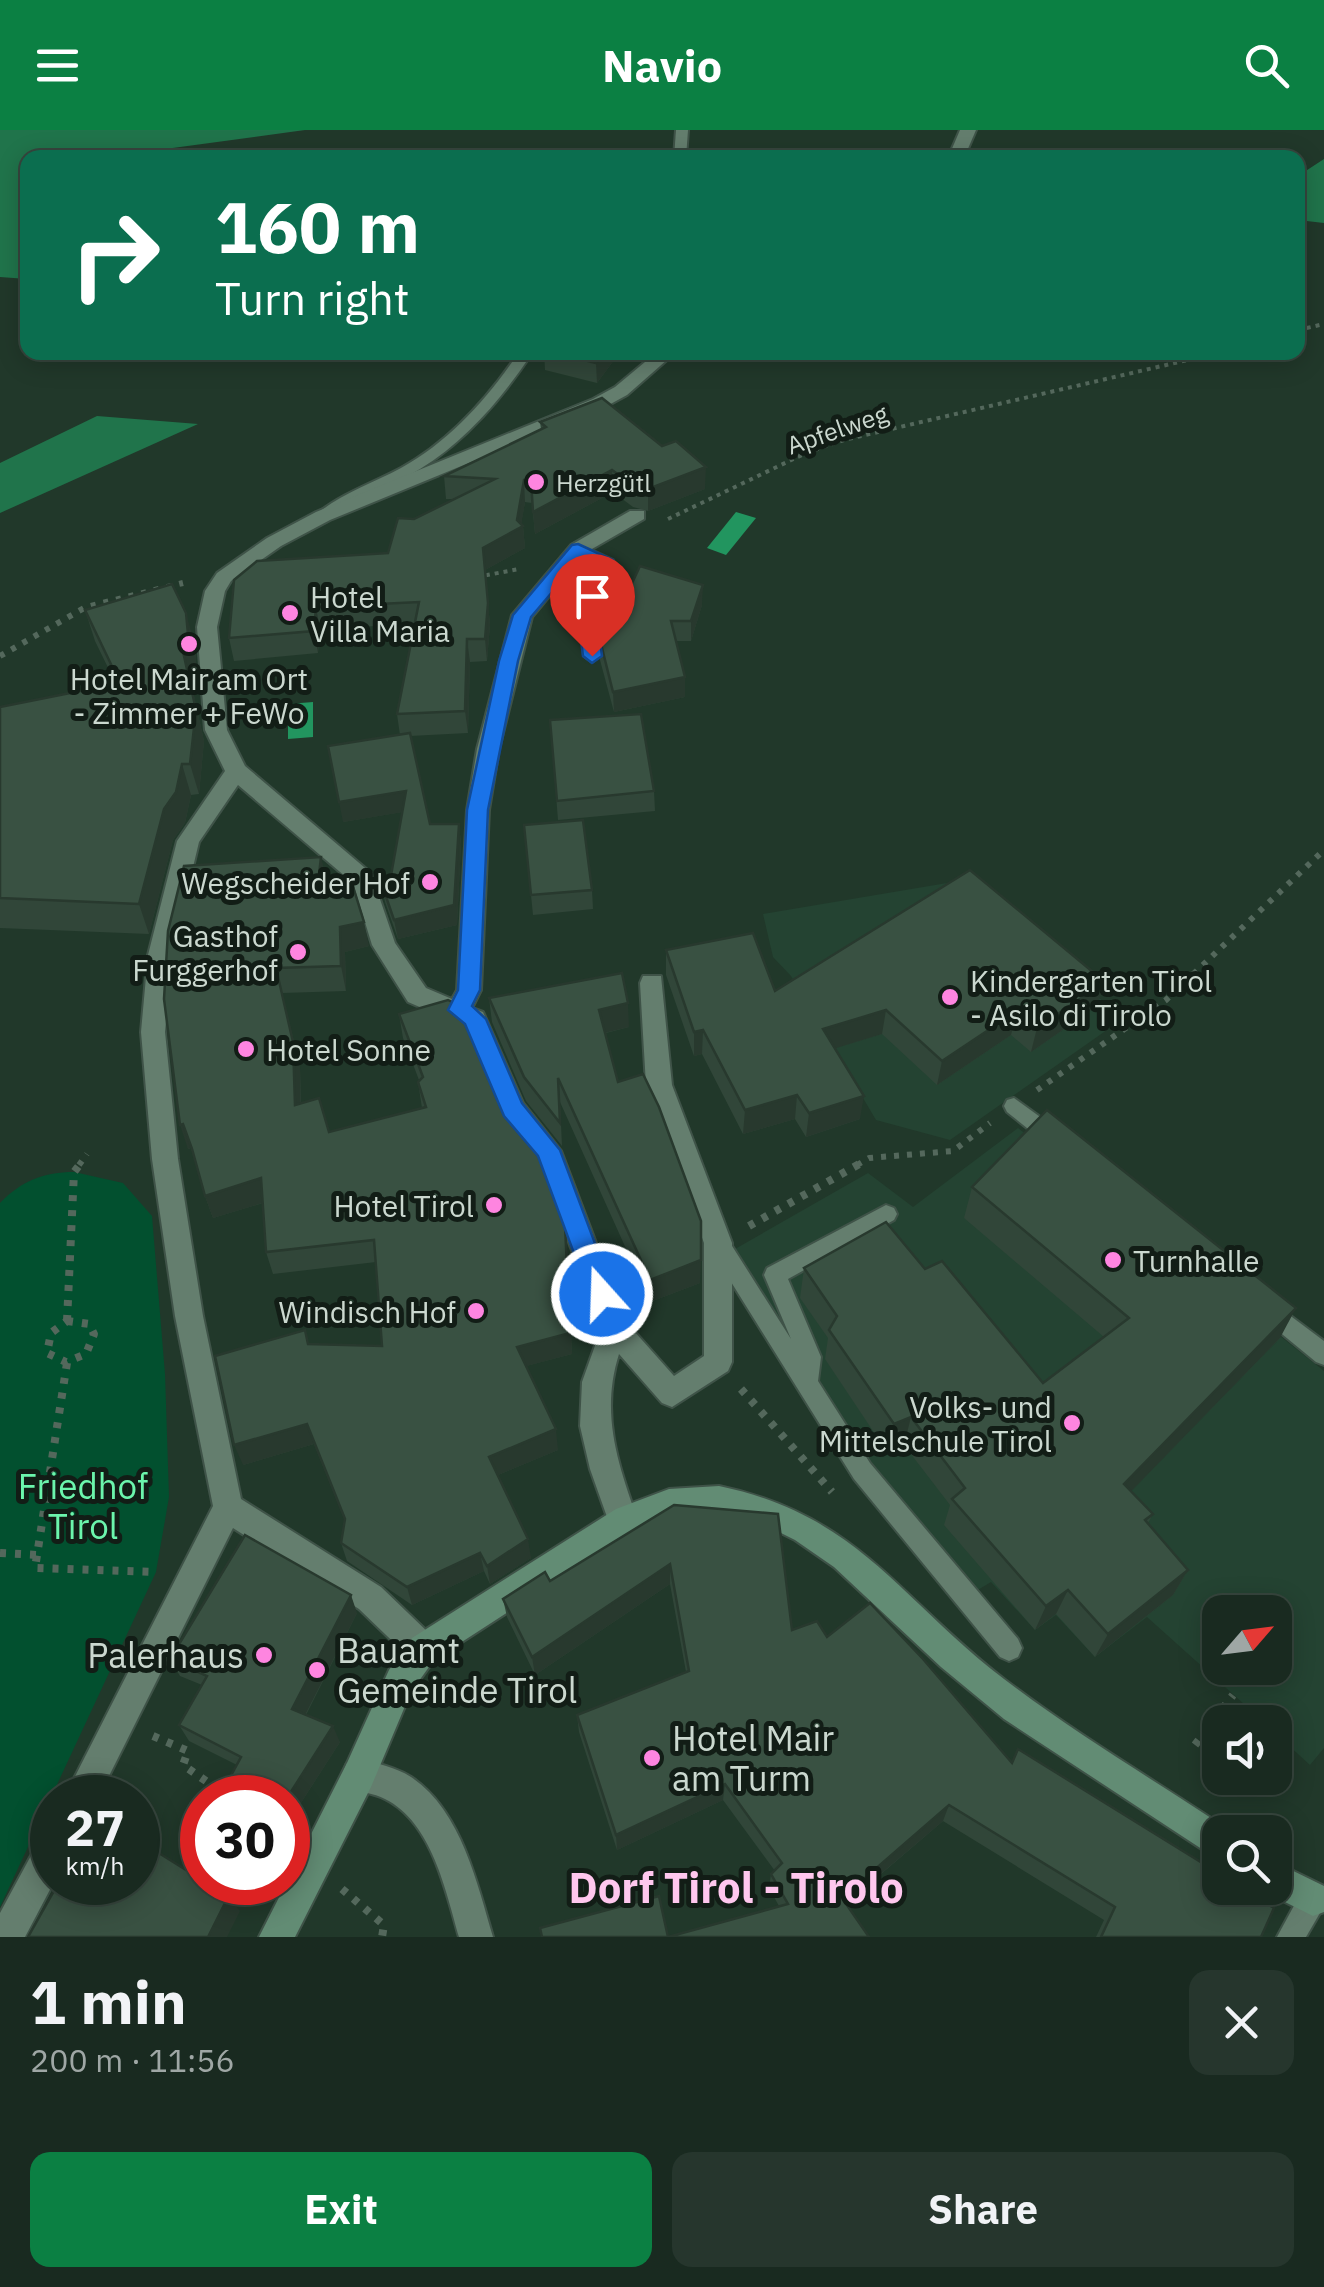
<!DOCTYPE html>
<meta charset="utf-8">
<style>
:root{--surface:#192a20;--page:#26362d;--text:#f1f3f6;--muted:#9fa7a5;--line:#37463e;--accent:#0b8043}
body{margin:0;font-family:"IBM Plex Sans",sans-serif;background:var(--page);color:var(--text);height:100vh;display:flex;flex-direction:column;font-size:38px;white-space:nowrap}
*{box-sizing:border-box;margin:0}
p{font-size:32px;color:var(--muted)}
.icon{flex:none;width:55px;height:55px;fill:none;stroke:currentColor;stroke-width:2;stroke-linecap:round;stroke-linejoin:round}
.map{position:relative;height:1807px;overflow:hidden}
.sheet{display:flex;flex-direction:column;background:var(--surface);flex:1}
.sheet>*{flex:none}
.banner{position:absolute;left:20px;top:20px;width:1285px;height:210px;border-radius:20px;box-shadow:0 5px 25px #0003,0 0 0 2px var(--line);background:#0b6e4f;color:#fff;overflow:hidden}
.needle{width:65px;rotate:62deg}
.tools{position:absolute;left:1202px;top:1465px;display:grid;gap:20px}
.tools a{display:grid;place-items:center;width:90px;height:90px;border-radius:20px;background:var(--surface);box-shadow:0 5px 25px #0003,0 0 0 2px var(--line);font-size:50px}
.speed{position:absolute;left:30px;top:1645px;display:flex;gap:20px;font-size:50px;font-weight:700;text-align:center}
.speed>*{display:grid;place-content:center;width:130px;height:130px;border-radius:50%;background:var(--surface);box-shadow:0 5px 25px #0003,0 0 0 2px var(--line);line-height:1}
.speed small{font-size:25px;font-weight:400}
.speed .limit{border:15px solid #d22;background:#fff;color:#111}
.pin{position:absolute;display:grid;place-items:center;width:85px;height:85px;color:#fff;margin:-102px -42px;border-radius:50% 50% 50% 0;rotate:-45deg;box-shadow:0 0 10px #0007}
.pin .icon{rotate:45deg}
.me{position:absolute;width:110px;margin:-55px;rotate:340deg;stroke-linejoin:round;filter:drop-shadow(0 0 8px #0008)}
.turn{display:flex;align-items:center;gap:35px;height:210px;padding:0 30px;font-size:45px}
.turn .icon{width:130px;height:130px;stroke-width:2.5}
.turn b{display:block;font-size:70px;line-height:85px}
.round{display:grid;place-items:center;flex:none;width:105px;height:105px;border-radius:20px;background:var(--page)}
.headline{display:flex;align-items:center;justify-content:space-between;height:170px;padding:0 30px}
h1{font-size:60px;font-weight:700;line-height:75px}
.primary-button{display:flex;gap:20px;margin-top:auto;padding:20px 30px}
.primary-button a{flex:1;height:115px;border-radius:20px;background:var(--accent);color:#fff;font-size:40px;font-weight:700;line-height:115px;text-align:center}
.primary-button a+a{background:var(--page);color:var(--text)}
header{display:flex;justify-content:space-between;align-items:center;height:130px;padding:0 30px;background:var(--accent);color:#fff;font-size:45px;font-weight:700}
.map>svg:first-child{display:block}
</style>
<header><svg class="icon" aria-label="menu" viewBox="0 0 24 24"><path d="M4 6h16M4 12h16M4 18h16"/></svg>Navio<svg class="icon" aria-label="search" viewBox="0 0 24 24"><circle cx="10" cy="10" r="6"/><path d="M15 15l6 6"/></svg></header>
<div class="map">
<svg width="1324" height="1807" viewBox="0 0 1324 1807">
<rect width="100%" height="100%" fill="#21382a"/>
<!-- built -->
<g fill="#244332" fill-rule="evenodd">
<polygon points="953,752 1124,888 950,1010 876,990 791,846 773,827 763,784"/>
<path d="M1018,998l306,243v377l-14,17 -35,-32v-11h-11l-117,-105 -52,40 -39,-42 -21,15 -44,-48 -35,21 -106,-127 -129,-219 147,-84 45,34zM1220,1482h55v56h-55z"/>
</g>
<!-- green -->
<path fill="#02502f" d="M74,1042l49,11 29,33 13,158 4,123 -13,75 -156,335v-704c21,-22 44,-31 74,-31z"/>
<!-- forest -->
<g fill="#20744b">
<polygon points="0,0 305,0 143,22 145,27 28,28 27,149 0,147"/>
<polygon points="1324,29 1324,93 1298,90 1298,46"/>
<polygon points="97,286 198,294 0,383 0,333"/>
</g>
<!-- water -->
<g fill="#22955f">
<polygon points="736,382 756,388 726,425 707,418"/>
<polygon points="313,572 313,607 288,609 288,574"/>
</g>
<g fill="none" stroke-linecap="round" stroke-linejoin="round">
<!-- lane casing -->
<g stroke="#3f5348" stroke-width="4">
<g id="lane">
<polygon points="676,0 688,0 686,28 674,28"/>
<path d="M519,222h14c-31,46 -66,88 -113,117 -19,12 -42,20 -62,31 -13,7 -26,21 -40,19v-6c25,-20 55,-30 83,-45 49,-27 87,-70 118,-116z"/>
<polygon points="578,414 613,430 626,463 598,509 600,526 592,532 584,526 582,509 610,463 600,437 570,419"/>
<polygon points="1014,968 1061,1002 1064,1008 1061,1014 1054,1017 1047,1014 1007,982 1004,976 1007,970"/>
<polygon points="886,1075 894,1078 897,1084 894,1090 788,1149 821,1227 818,1251 870,1333 1018,1509 1022,1518 1018,1527 1009,1531 1000,1527 854,1349 708,1115 711,1108 719,1106 727,1108 791,1209 764,1145 767,1138"/>
<polygon points="1268,1169 1324,1211 1324,1235 1316,1232 1260,1186 1257,1179 1260,1172"/>
<polygon points="1313,1755 1323,1759 1324,1776 1306,1807 1277,1807 1303,1759"/>
</g>
</g>
<!-- street casing -->
<g stroke="#3f5348" stroke-width="4">
<g id="street">
<polygon points="960,0 976,0 964,28 948,28"/>
<path d="M657,222h19l-49,43 -22,12 -275,113 -49,26 -50,35 -6,10 -8,36 10,103 18,36 126,107 24,70 31,45 26,11 5,-9 10,-180 10,-61 35,-134 59,-70 59,-34h14v8l-59,34 -53,64 -33,132 -10,61 -8,180 -9,18 11,4 40,91 38,48 65,171 48,54 30,-20v-113l-58,-158 -6,-102 3,-7h18l11,109 60,158v119l-4,9 -56,36 -10,-4 -43,-49c-19,60 -1,110 19,167l-4,10 -11,4 -11,-4 -22,-62 -10,-43 2,-44 19,-53 -64,-173 -33,-40 -40,-90 -56,-24 -36,-57 -19,-62 -115,-98 -39,57 -27,113 -7,77 13,127 25,157 38,183 140,88 53,51 5,11 -5,11 -11,5 -11,-5 -53,-51 -126,-81 -135,270h-34l149,-292 -38,-190 -23,-157 -11,-127 7,-77 29,-114 48,-70 -20,-41 -8,-103 8,-36 12,-18 50,-35 49,-26 277,-113 22,-12z"/>
<path d="M359,1628c18,6 37,9 52,19 50,33 66,106 82,160h-34c-13,-45 -27,-115 -74,-138 -11,-6 -26,-7 -38,-12l-5,-12 5,-12z"/>
<polygon points="52,1704 54,1752 25,1807 0,1807 0,1783 40,1709"/>
</g>
</g>
<!-- secondary casing -->
<g stroke="#3f5348" stroke-width="4">
<g id="secondary">
<path d="M719,1356c140,29 181,114 285,193 73,56 152,102 228,153h-12v29l-216,-142 -63,-52 -107,-100 -39,-27 -34,-17 -42,-9 -50,3 -45,20 -190,123 -23,32 -40,95 -76,150h-36l88,-174 42,-93 23,-32 204,-129 53,-20z"/>
<polygon points="1275,1732 1324,1756 1324,1782 1313,1786 1263,1761 1261,1758 1275,1758"/>
</g>
</g>
<!-- path-far2 -->
<g stroke="#54685c" stroke-width="4" stroke-dasharray="4 5" stroke-linecap="butt">
<polyline points="1298,200 1324,194"/>
<polyline points="668,389 806,323 844,310 1222,222"/>
<polyline points="477,447 519,439"/>
</g>
<!-- path-far1 -->
<g stroke="#54685c" stroke-width="6" stroke-dasharray="5 8" stroke-linecap="butt">
<polyline points="477,447 487,445"/>
<polyline points="0,526 86,477 183,453"/>
<polyline points="1037,960 1166,870 1324,720"/>
<polyline points="79,1035 87,1024"/>
<polyline points="857,1035 869,1028 953,1021 990,993"/>
</g>
<!-- path -->
<g stroke="#54685c" stroke-width="8" stroke-dasharray="6 9" stroke-linecap="butt">
<polyline points="749,1096 861,1033"/>
<polygon points="67,1191 89,1194 94,1204 86,1224 66,1232 47,1223 51,1203"/>
<polyline points="67,1191 74,1042 81,1033"/>
<polyline points="67,1233 35,1438 155,1442"/>
<polyline points="741,1259 832,1362"/>
<polyline points="0,1423 38,1425"/>
<polyline points="153,1606 188,1621 183,1635 213,1656 211,1668"/>
<polyline points="1195,1615 1233,1565"/>
<polyline points="202,1704 202,1714"/>
<polyline points="342,1759 384,1795 382,1807"/>
</g>
<!-- lane -->
<use href="#lane" fill="#647e6e" fill-rule="evenodd"/>
<!-- street -->
<use href="#street" fill="#647e6e" fill-rule="evenodd"/>
<!-- secondary -->
<use href="#secondary" fill="#628c74" fill-rule="evenodd"/>
</g>
<!-- wall -->
<g fill="#314639">
<polygon points="544,222 620,222 597,253 545,240"/>
<polygon points="540,292 705,359 648,381 633,377 613,362 535,404 532,373 525,372 521,394 523,396 525,418 485,440 490,495 487,531 470,532 468,603 410,606 430,694 459,694 461,714 457,795 398,809 385,772 381,752 390,751 402,682 343,692 400,605 397,584 414,494 320,499 318,523 234,531 229,508 388,423 414,389 455,369 446,369 444,346 541,299"/>
<polygon points="702,475 691,511 676,511 685,567 614,582 600,530 600,510 614,492"/>
<polygon points="85,480 195,515 197,546 190,548 204,611 199,664 191,665 185,693 173,710 149,804 0,798 0,577 116,554 95,511"/>
<polygon points="550,590 654,661 655,681 558,690"/>
<polygon points="524,695 592,760 593,779 533,785"/>
<polygon points="327,753 369,816 345,822 346,861 282,863 300,936 301,974 329,1002 422,978 418,952 419,950 403,908 399,884 567,1118 572,1224 526,1236 558,1320 498,1345 531,1428 490,1454 484,1441 412,1475 347,1431 341,1413 345,1391 314,1314 243,1335 309,1214 382,1216 376,1132 273,1144 266,1122 263,1073 213,1088 205,1066 191,1018 188,1019 164,869"/>
<polygon points="666,820 775,861 1097,876 1031,922 1011,905 937,955 882,904 835,918 860,989 806,1007 795,989 743,1004 702,924 694,926 666,845"/>
<polygon points="489,868 629,897 606,903 618,952 700,1153 650,1172 560,972 562,1016 526,971 492,892"/>
<polygon points="972,1057 1280,1208 1131,1361 1153,1384 1148,1393 1188,1440 1173,1465 1095,1527 1056,1484 1035,1500 944,1395 950,1375 904,1315 887,1322 825,1229 828,1208 800,1168 804,1138 925,1139 1043,1253 1104,1207 964,1088"/>
<polygon points="674,1375 792,1500 827,1507 1261,1807 1096,1807 1104,1790 943,1691 846,1774 668,1807 779,1776 769,1758 771,1744 775,1741 723,1670 617,1720 579,1602 577,1585 686,1542 670,1454 535,1545 507,1487 503,1469 550,1451"/>
<polygon points="357,1483 306,1585 340,1612 288,1693 288,1668 241,1668 238,1666 228,1651 237,1635 189,1611 179,1595 202,1555 180,1546 170,1529"/>
</g>
<!-- shaded-wall -->
<g fill="#28392e">
<polygon points="604,222 620,222 597,253 596,233"/>
<polygon points="706,337 705,359 648,381 648,359"/>
<polygon points="612,340 613,362 535,404 533,382"/>
<polygon points="524,350 525,372 521,397 523,396 525,418 485,440 490,495 487,531 485,509 483,418 517,390"/>
<polygon points="703,455 702,475 691,511 691,491"/>
<polygon points="316,477 320,499 318,523 314,501"/>
<polygon points="186,483 195,515 197,546 190,548 204,611 199,664 190,634 182,517"/>
<polygon points="467,509 470,532 468,603 465,581"/>
<polygon points="685,547 685,567 614,582 613,562"/>
<polygon points="182,634 191,665 185,693 173,710 149,804 139,774 164,679"/>
<polygon points="406,661 409,681 343,692 339,672"/>
<polygon points="459,694 461,714 457,795 398,809 394,790"/>
<polygon points="321,727 327,752 324,779 318,754"/>
<polygon points="364,792 369,816 345,822 346,861 341,836 340,797"/>
<polygon points="276,838 300,936 301,999 295,975"/>
<polygon points="1105,852 1097,876 1031,922 1037,898"/>
<polygon points="628,873 629,897 600,904 599,880"/>
<polygon points="886,880 882,904 820,923 823,899"/>
<polygon points="1017,881 1011,905 937,955 942,931"/>
<polygon points="703,900 702,924 694,926 694,902"/>
<polygon points="797,965 795,989 743,1004 745,980"/>
<polygon points="864,966 860,989 806,1007 809,983"/>
<polygon points="183,994 191,1018 188,1019 180,995"/>
<polygon points="261,1048 269,1071 213,1088 205,1066"/>
<polygon points="567,1118 572,1224 519,1238 517,1217"/>
<polygon points="701,1130 700,1153 650,1172 650,1150"/>
<polygon points="1296,1178 1280,1208 1112,1381 1124,1354"/>
<polygon points="911,1287 904,1315 887,1322 894,1294"/>
<polygon points="307,1294 314,1314 243,1335 234,1315"/>
<polygon points="556,1299 558,1320 493,1347 489,1327"/>
<polygon points="528,1409 531,1428 490,1454 487,1436"/>
<polygon points="480,1423 484,1441 412,1475 407,1457"/>
<polygon points="670,1434 670,1454 535,1545 532,1527"/>
<polygon points="1188,1440 1173,1465 1095,1527 1108,1504"/>
<polygon points="1068,1460 1056,1484 1035,1500 1046,1476"/>
<polygon points="351,1465 357,1483 300,1595 292,1579"/>
<polygon points="333,1596 340,1612 288,1693 288,1668"/>
<polygon points="725,1654 723,1670 617,1720 616,1705"/>
<polygon points="949,1675 943,1691 837,1781 842,1768"/>
<polygon points="228,1767 240,1781 227,1807 208,1807"/>
</g>
<!-- building -->
<g fill="#395142" stroke="#28392e" stroke-width="2.5">
<polygon points="553,222 604,222 596,233"/>
<polygon points="602,268 662,316 676,311 706,337 648,359 633,355 612,340 533,382 531,350 524,350 517,390 523,396 483,418 488,473 485,509 467,509 465,581 397,584 419,472 316,477 314,501 229,508 234,450 257,431 388,423 398,388 414,389 495,349 444,346 546,297 540,292"/>
<polygon points="640,436 703,455 691,491 671,491 685,547 613,562 600,510 601,492 614,492"/>
<polygon points="172,454 186,483 189,515 182,517 196,580 190,634 182,634 176,662 164,679 139,774 0,768 0,577 120,553 85,480"/>
<polygon points="641,584 654,661 557,671 550,590"/>
<polygon points="410,603 430,694 459,694 454,775 394,790 381,752 390,751 406,661 339,672 328,616"/>
<polygon points="583,690 592,760 531,765 524,695"/>
<polygon points="321,727 318,754 351,750 364,792 340,797 341,836 276,838 293,912 295,975 319,968 329,1002 426,977 418,952 423,947 399,884 448,870 458,875 498,964 531,1005 565,1095 570,1203 517,1217 556,1299 489,1327 528,1409 487,1436 480,1423 407,1457 341,1413 345,1389 307,1294 234,1315 215,1226 305,1200 308,1214 382,1216 374,1110 266,1122 261,1048 205,1066 192,1019 183,994 180,995 164,869 168,801 184,736"/>
<polygon points="970,740 1105,852 1037,898 1017,881 942,931 886,880 823,899 864,966 809,983 797,965 745,980 703,900 694,902 666,820 753,803 775,861"/>
<polygon points="622,843 628,873 599,880 618,952 643,944 659,977 701,1091 701,1130 650,1150 558,948 560,993 524,947 489,868"/>
<polygon points="1047,980 1296,1178 1124,1354 1153,1384 1145,1390 1188,1440 1108,1504 1068,1460 1046,1476 952,1369 965,1358 911,1287 894,1294 829,1200 837,1186 804,1138 886,1092 925,1139 942,1131 1043,1253 1129,1188 972,1057"/>
<polygon points="674,1375 778,1384 792,1500 817,1491 827,1507 870,1473 923,1529 1012,1633 1018,1619 1220,1744 1220,1758 1241,1758 1274,1778 1261,1807 1101,1807 1115,1777 949,1675 842,1768 869,1807 542,1807 540,1798 659,1766 668,1807 788,1774 771,1744 782,1733 725,1654 616,1705 577,1585 689,1541 670,1434 532,1527 503,1469 545,1442 550,1451"/>
<polygon points="245,1405 351,1465 292,1579 333,1596 287,1668 259,1668 228,1651 241,1627 179,1595 207,1546 170,1529"/>
<polygon points="138,1710 202,1750 202,1752 206,1752 228,1767 208,1807 28,1807 59,1752 138,1752"/>
</g>
<!-- route -->
<polygon fill="#1a73e8" stroke="#114b97" stroke-width="2.5" points="578,414 613,430 627,463 600,510 602,526 592,533 583,526 581,510 609,463 599,437 581,428 531,487 518,531 488,680 480,860 472,876 486,889 522,973 560,1020 614,1164 610,1172 602,1175 593,1172 589,1164 538,1026 504,986 465,894 448,880 458,860 467,680 499,531 513,485 572,415"/>
<!-- markers -->
<g fill="#fe85e0" stroke="#121d16" stroke-width="4">
<circle cx="536" cy="352" r="10"/>
<circle cx="290" cy="483" r="10"/>
<circle cx="189" cy="514" r="10"/>
<circle cx="430" cy="752" r="10"/>
<circle cx="298" cy="822" r="10"/>
<circle cx="950" cy="867" r="10"/>
<circle cx="246" cy="919" r="10"/>
<circle cx="494" cy="1075" r="10"/>
<circle cx="1113" cy="1130" r="10"/>
<circle cx="476" cy="1181" r="10"/>
<circle cx="1072" cy="1293" r="10"/>
<circle cx="264" cy="1525" r="10"/>
<circle cx="317" cy="1540" r="10"/>
<circle cx="652" cy="1628" r="10"/>
</g>
<g text-anchor="middle" dominant-baseline="central" stroke-width="10" stroke-linejoin="round" paint-order="stroke">
<!-- far-street labels -->
<g font-size="25" fill="#cbd8cf" stroke="#121d16">
<text transform="translate(837 299) rotate(-19)">Apfelweg</text>
</g>
<!-- far-poi labels -->
<g font-size="25" fill="#cbd8cf" stroke="#121d16" text-anchor="start">
<text x="556" y="352">Herzgütl</text>
</g>
<!-- poi labels -->
<g font-size="30" fill="#cbd8cf" stroke="#121d16" text-anchor="end">
<text x="310" y="466" text-anchor="start">Hotel<tspan x="310" dy="34">Villa Maria</tspan></text>
<text x="189" y="548" text-anchor="middle">Hotel Mair am Ort<tspan x="189" dy="34">- Zimmer + FeWo</tspan></text>
<text x="410" y="752">Wegscheider Hof</text>
<text x="278" y="805">Gasthof<tspan x="278" dy="34">Furggerhof</tspan></text>
<text x="970" y="850" text-anchor="start">Kindergarten Tirol<tspan x="970" dy="34">- Asilo di Tirolo</tspan></text>
<text x="266" y="919" text-anchor="start">Hotel Sonne</text>
<text x="474" y="1075">Hotel Tirol</text>
<text x="1133" y="1130" text-anchor="start">Turnhalle</text>
<text x="456" y="1181">Windisch Hof</text>
<text x="1052" y="1276">Volks- und<tspan x="1052" dy="34">Mittelschule Tirol</tspan></text>
</g>
<!-- near-park labels -->
<g font-size="35" fill="#6bf5ac" stroke="#121d16">
<text x="83" y="1356">Friedhof<tspan x="83" dy="40">Tirol</tspan></text>
</g>
<!-- near-poi labels -->
<g font-size="35" fill="#cbd8cf" stroke="#121d16" text-anchor="start">
<text x="337" y="1520">Bauamt<tspan x="337" dy="40">Gemeinde Tirol</tspan></text>
<text x="244" y="1525" text-anchor="end">Palerhaus</text>
<text x="672" y="1608">Hotel Mair<tspan x="672" dy="40">am Turm</tspan></text>
</g>
<!-- near-quarter labels -->
<g font-size="42" font-weight="bold" fill="#ffc7ee" stroke="#121d16">
<text x="736" y="1757">Dorf Tirol - Tirolo</text>
</g>
</g>
</svg>
<div class="tools">
<a><svg class="needle" viewBox="-14 -14 28 28"><path d="M0-13l5 13h-10z" fill="#e53935"/><path d="M0 13l5-13h-10z" fill="#9fa7a5"/></svg></a>
<a><svg class="icon" aria-label="sound" viewBox="0 0 24 24"><path d="M4 9h4l5-4v14l-5-4H4zM17 9q2 3 0 6"/></svg></a>
<a><svg class="icon" aria-label="search" viewBox="0 0 24 24"><circle cx="10" cy="10" r="6"/><path d="M15 15l6 6"/></svg></a>
</div>
<div class="speed"><div>27<small>km/h</small></div><div class="limit">30</div></div>
<div class="pin" style="left:592px;top:526px;background:#d93025"><svg class="icon" aria-label="arrive" viewBox="0 0 24 24"><path d="M6 21V4h12l-3 4 3 4H6"/></svg></div>
<svg class="me" style="left:602px;top:1164px" viewBox="-20 -20 40 40"><circle r="17" fill="#1a73e8" stroke="#fff" stroke-width="3"/><path d="M0-11L8 9 0 5-8 9z" fill="#fff"/></svg>
<div class="banner">
<div class="turn"><svg class="icon" aria-label="right" viewBox="0 0 24 24"><path d="M7 20v-9h11M14 6l5 5-5 5"/></svg><div><b>160 m</b>Turn right</div></div>
</div>
</div>
<section class="sheet">
<div class="headline"><div><h1>1 min</h1><p>200 m · 11:56</p></div><a class="round"><svg class="icon" aria-label="close" viewBox="0 0 24 24"><path d="M6 6l12 12M18 6L6 18"/></svg></a></div>
<div class="primary-button"><a>Exit</a><a>Share</a></div>
</section>
